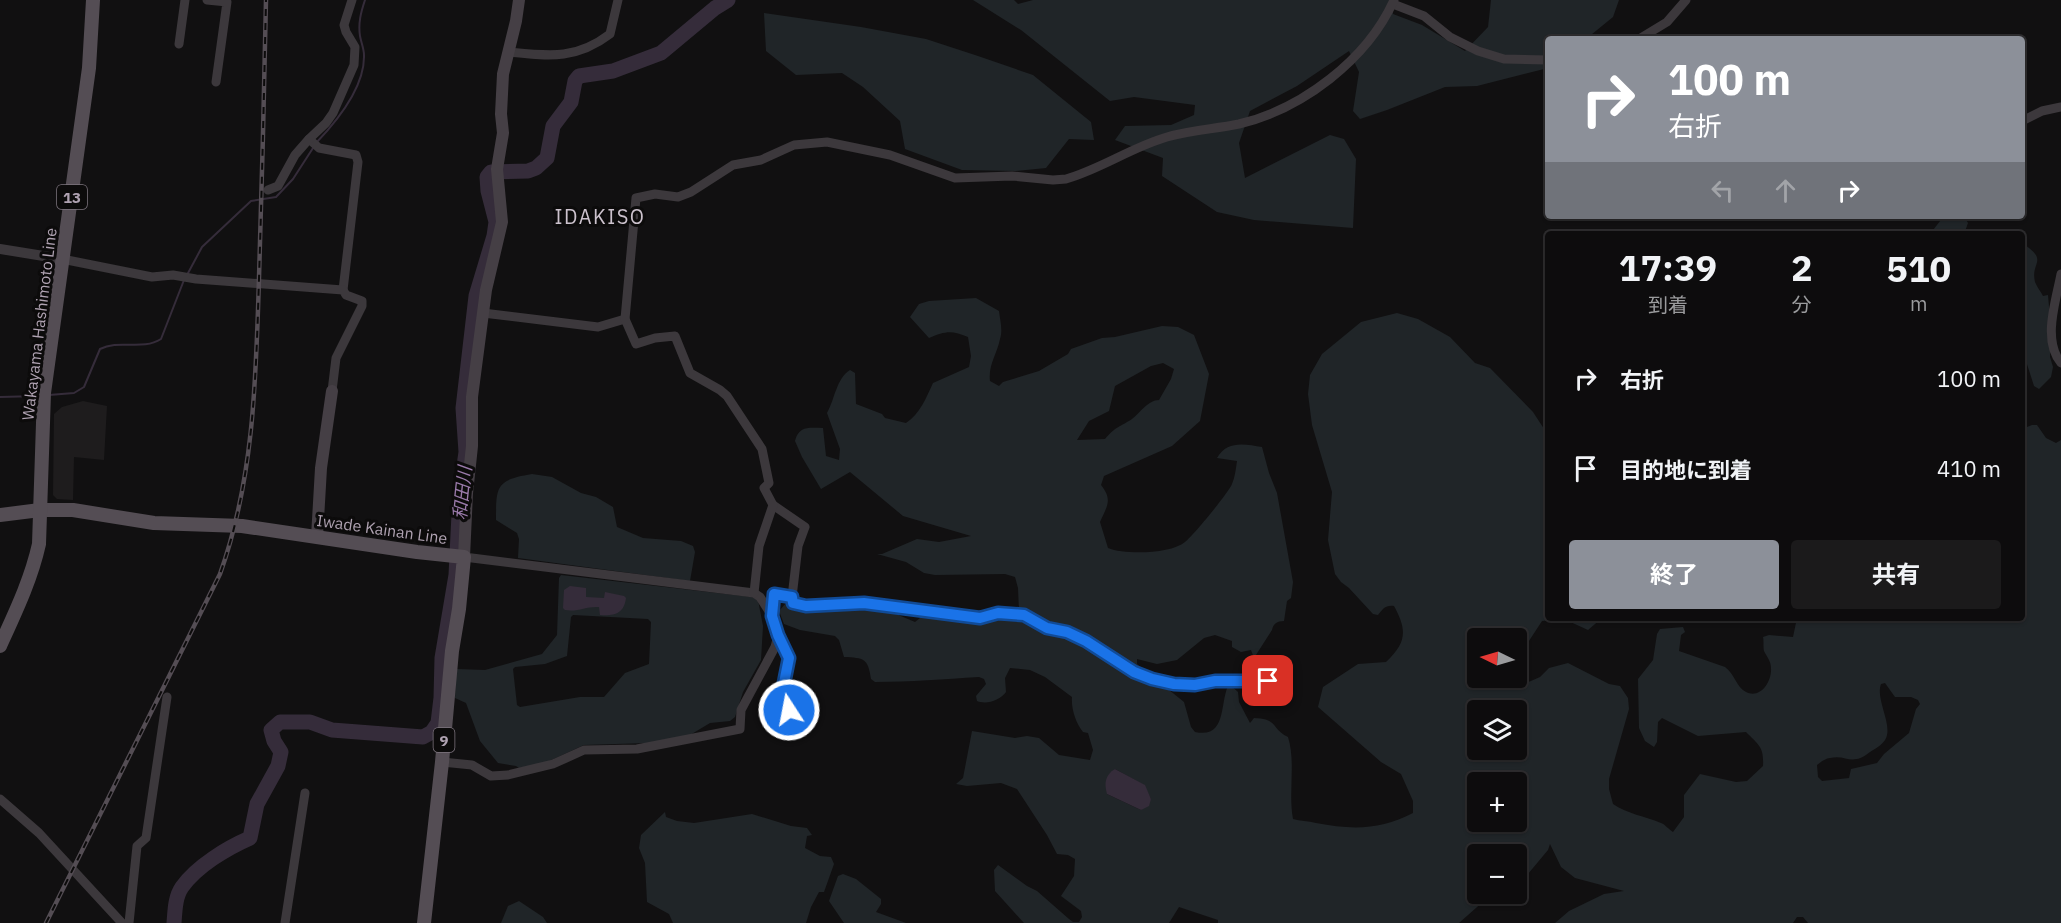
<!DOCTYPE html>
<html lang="ja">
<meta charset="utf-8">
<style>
:root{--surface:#0d0c0d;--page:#1b1a1b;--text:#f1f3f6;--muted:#9a9b9d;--line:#2d2c2e;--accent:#8c9099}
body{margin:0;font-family:"IBM Plex Sans","Noto Sans JP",sans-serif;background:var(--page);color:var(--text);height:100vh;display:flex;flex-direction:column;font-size:22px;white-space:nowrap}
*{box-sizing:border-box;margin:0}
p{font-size:20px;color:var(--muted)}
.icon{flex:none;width:33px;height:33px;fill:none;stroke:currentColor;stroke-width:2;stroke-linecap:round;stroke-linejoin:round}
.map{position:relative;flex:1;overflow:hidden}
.sheet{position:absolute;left:1545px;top:231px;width:480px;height:390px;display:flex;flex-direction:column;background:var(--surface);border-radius:6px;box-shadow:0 2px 4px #0004,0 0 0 2px var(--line)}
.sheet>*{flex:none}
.top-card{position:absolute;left:1545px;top:36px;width:480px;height:183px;border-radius:6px;box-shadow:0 2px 4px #0004,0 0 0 2px var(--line);background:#8c9099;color:#fff;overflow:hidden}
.needle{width:39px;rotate:275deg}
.buttons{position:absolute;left:1467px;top:628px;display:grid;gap:12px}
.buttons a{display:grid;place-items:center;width:60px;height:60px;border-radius:6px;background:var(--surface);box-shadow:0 2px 4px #0004,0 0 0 2px var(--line);font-size:30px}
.pin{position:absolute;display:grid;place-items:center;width:51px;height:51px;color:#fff;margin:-26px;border-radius:12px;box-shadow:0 3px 9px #0006}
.me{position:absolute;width:66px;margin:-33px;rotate:349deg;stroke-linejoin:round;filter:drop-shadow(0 0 4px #0008)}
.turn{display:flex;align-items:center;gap:21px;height:126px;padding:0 24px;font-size:27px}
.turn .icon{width:78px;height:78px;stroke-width:2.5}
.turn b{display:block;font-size:42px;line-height:51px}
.lanes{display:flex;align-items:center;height:57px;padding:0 24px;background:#0003;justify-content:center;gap:30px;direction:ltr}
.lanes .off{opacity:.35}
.eta{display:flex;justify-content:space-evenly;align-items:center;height:102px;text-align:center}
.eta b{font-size:36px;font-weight:700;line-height:42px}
.button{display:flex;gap:12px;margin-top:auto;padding:12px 24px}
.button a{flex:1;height:69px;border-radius:6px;background:var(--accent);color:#fff;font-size:24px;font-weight:700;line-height:69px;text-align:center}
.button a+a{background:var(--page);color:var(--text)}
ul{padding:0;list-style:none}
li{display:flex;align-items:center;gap:18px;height:90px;padding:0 24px}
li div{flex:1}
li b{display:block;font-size:22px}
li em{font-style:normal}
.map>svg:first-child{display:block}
</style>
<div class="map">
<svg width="2061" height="923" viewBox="0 0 2061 923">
<rect width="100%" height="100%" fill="#111011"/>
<!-- built -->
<polygon fill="#1e1c1d" points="83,401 107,406 104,460 74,457 73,500 57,499 53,495 54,414 62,407"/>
<!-- green -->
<g fill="#202528" fill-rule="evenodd">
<polygon points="973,0 1014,0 1018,4 1033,0 1392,0 1393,14 1422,25 1465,51 1488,27 1491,0 1619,0 1613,17 1586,39 1548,39 1548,68 1477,86 1445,87 1387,110 1360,119 1353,111 1359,72 1349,51 1297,86 1250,111 1239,143 1245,178 1330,135 1344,139 1356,159 1353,228 1254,220 1217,212 1162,176 1163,158 1115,140 1125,126 1171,125 1194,115 1195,105 1134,97 1110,101 1021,30"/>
<polygon points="764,13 861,27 926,39 978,56 1033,75 1091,122 1094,140 1069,139 1046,168 1016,171 962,170 905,149 900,121 863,87 842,73 796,75 766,51"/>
<polygon points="1944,216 1964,216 1968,223 1964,234 1930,234"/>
<path d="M2022,243c28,18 8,19 13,39 2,5 6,10 8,14l5,-1 3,35 -1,27 3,10 -2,10 -12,12 -5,-3 -8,-25 -4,-3z"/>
<path d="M976,298l23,13c1,9 4,19 1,28 -3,15 -12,26 -10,42l9,5 4,-4 36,-11 29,-17 3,-5 31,-11 13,-1 47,-11 16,1 16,8 15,39 -9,47 -28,25 -68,30 -3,9c12,15 6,21 -1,37l8,26c17,7 63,6 77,-6 8,-6 44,-50 47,-58 3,-7 4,-16 5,-23l-20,-3c10,-18 28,-14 45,-11l7,26 8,20 16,89 -2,16 -4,3 -3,20c-7,0 -11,3 -12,9l-18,28 -3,-8 -10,2 -9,-5v-6l-17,-6 -11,3 -27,22 -20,4 -20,-5v5l47,38 7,25 4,5c33,7 24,-30 34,-48l9,8 1,10 11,21 4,-5c25,1 17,11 34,19 8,26 0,55 5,82 7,2 15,2 23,4 36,7 65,7 97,-10v-12l-12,-27 -20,-12 -63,-55 5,-20 35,-23 28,-2c21,-20 21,-32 8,-56 -9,-1 -11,3 -16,9l-5,-1 -24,-26 -8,-6 -6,-8 -7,-34 4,-48 -20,-67 -4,-31 2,-19 12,-21 39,-32 36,-9 21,6 32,18 25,26 15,5 43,44 15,23v183h54l-14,12 -24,-11 -22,2 -15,23 -3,16 -7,3 -1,-24h-38v39h22l5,7h17l18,-8 9,-9 19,-5 41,21 11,2 8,12 1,11 -20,70v10l4,15c15,10 31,12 48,19 5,2 7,6 12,9l11,-15v-22l16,-21 36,8 11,-1 16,-15c1,-19 -4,-21 -17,-34l-48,4 -36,-18 -4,4 -1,20 -3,5 -9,-6 -6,-13 -1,-49 15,-19 4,-26 3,-5 23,-2 2,5 -4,3 -2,16 46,16c10,7 11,20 21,25 14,7 26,-10 25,-24 0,-7 -4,-11 -7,-17 -1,-4 0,-10 -1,-14l6,-2 24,2 4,-19h225v-189l10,-4h5l9,13 10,5 5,-3v483h-253l-5,-6h-6l-4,6h-238l14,-12 35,-17 20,-3 -49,-13 -14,-11 -11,-23 -2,6 -31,37 -1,-32h-38v39h30l-23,6 -26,23h-241v-3l-39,-13 -10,16h-145l-29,-32 -1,-21 4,-5 29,21 10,5 32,28 4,3h6l3,-5 -1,-6 -20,-15 13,-20 1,-17 -7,-4 -11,-1 -10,-19 -30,-46 -16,-6 -34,3 -11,-2 7,-6 9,-47 43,7 12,-2 12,2 20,17 31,5 3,-10 -5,-17 -5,-1c-7,-9 -12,-23 -11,-35l-27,-20 -15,-7 -20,-2 -5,10 1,14c-6,8 -19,13 -29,9l-1,-5 10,-12 -2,-5 -5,-2c-35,2 -69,5 -104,5l-4,-3c-3,-21 -7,-21 -27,-22l-5,-17 -4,-4 -35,-6 -16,-6 -5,-13 7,-8h23l26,-3 16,10 38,1 26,11 10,-8 71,1 23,-4 -1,-23 -3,-11 -10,-3 -70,1 -11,-2 -18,-11 -29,-8h5l35,-15 22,3 32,-6 -68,-20 -53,-44 -29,17 -19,-32 -7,-16c4,-16 15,-13 28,-13l3,28 13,4 1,-11 -13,-36c8,-14 9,-34 23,-43l5,3 1,31 26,10 3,4 21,5c14,-9 20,-25 27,-40l36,-16 2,-11 -3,-19c-16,-7 -23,-6 -39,1l-19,-21 9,-13 10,-3zM1163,363l11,6 -3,10 -12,21c-11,0 -19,13 -27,19 -12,8 -16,7 -27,20l-28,1 12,-19 20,-10 6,-25 36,-20zM1885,683l10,14h16l7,3 2,4 -4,5 -7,24 -25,21 -7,9 -26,6 -2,9 -27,3 -4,-4 -1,-12c4,-3 9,-7 13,-7 17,-4 21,9 40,-6 5,-3 12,-7 15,-12 9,-14 -10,-40 -4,-56zM1478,711h38v39h-38zM1115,769l29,16 7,14 -10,11 -34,-16zM1478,783h38v39h-38z"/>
<path d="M532,474l20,3 29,16 15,4 17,10 4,20 26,11 38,3 12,5 2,6 -5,29 -172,-23 1,-19 -2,-6 -21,-13c0,-34 0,-40 36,-46z"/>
<path d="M561,575l191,22 6,3 5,26 -2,34 -18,32 -8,25 -5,4 -20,2 -20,12 -42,8 -64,2 -39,18 -26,5 -3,-2 -18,-3 -18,-22 -14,-38 -11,-5 1,-29 29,1 57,-16 15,-19 2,-57zM573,615l75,4 3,3 -2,42 -24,9 -21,24h-24l-60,10 -3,-2 -4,-36 2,-2 30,-3 22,-8 4,-39z"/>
<polygon points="665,812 666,817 677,821 694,823 752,814 791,826 807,828 812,835 807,836 805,848 820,856 831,857 834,864 824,892 819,892 811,907 806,923 673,923 669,914 647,902 645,863 639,848 641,835"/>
<polygon points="843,874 856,879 881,899 881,904 876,912 906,923 844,923 829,901 838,876"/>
<polygon points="519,901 543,917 547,923 501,923 508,906"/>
</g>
<!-- water -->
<g fill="#352c3a">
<path d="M570,586l16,2v9l18,1 1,-6 19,4 2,2c-2,16 -12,18 -26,17l-1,-8c-13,-1 -20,5 -34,3l-2,-2 1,-18z"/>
<path d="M1115,769l30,16 6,14 -2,7 -8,4 -34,-16c-3,-11 -2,-19 8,-25z"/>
</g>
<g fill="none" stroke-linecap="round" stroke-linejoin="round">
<!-- stream -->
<g stroke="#352c3a" stroke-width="2">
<path d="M316,143c21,-22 49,-56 48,-88 0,-6 -3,-13 -4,-19 -2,-13 1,-24 5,-36"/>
<polyline points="187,275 202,247 251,201 276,197 293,179 313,148"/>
<path d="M49,395l25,-2 10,-6 16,-38c19,-10 42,2 61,-10l23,-59"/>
<polyline points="0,397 38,396"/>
</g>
<!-- river -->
<path stroke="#352c3a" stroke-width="15" d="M174,923c1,-12 1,-26 8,-36 15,-21 45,-39 68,-49l7,-34 21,-38 3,-14 -7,-11 -3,-11 9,-8h30l22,8 91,7 9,-5 6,-9 3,-25 1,-40 14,-83 4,-81 6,-42 -3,-44 13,-112 18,-60 2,-14 -8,-31 -1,-14 4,-5 37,-1 8,-3 11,-10 6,-32 18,-24 4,-21 4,-5 34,-5 48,-18 54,-45 13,-8"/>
<!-- minor -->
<g stroke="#3c383c" stroke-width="9">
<polyline points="207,0 227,2 216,82"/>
<polyline points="1393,4 1424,16 1450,37 1478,51 1504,59 1548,60"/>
<polyline points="1639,39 1667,22 1686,0"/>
<polyline points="179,44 185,0"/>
<path d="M509,52c40,4 67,8 101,-18l8,-34"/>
<polyline points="2022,121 2042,111 2061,107"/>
<polyline points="309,139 319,148 356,155 358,162 343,290"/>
<polyline points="268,190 278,186 295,155 309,139 326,123 333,113 354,65 355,47 346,32 344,25 352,0"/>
<polyline points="62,259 152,277 173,275 196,279 343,290 346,295 362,301 362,306 336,358 332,391"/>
<path d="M2061,274c-5,27 -19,66 0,89"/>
<polyline points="483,313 598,327 625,319"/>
<polyline points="773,505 805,527 798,546 792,597"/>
<polyline points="464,557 754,593 760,597 772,616"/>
<path d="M754,593l5,-47 14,-41 -9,-17 5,-5 -7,-34 -35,-53 -7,-6 -30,-17 -15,-37 -20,2 -19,6 -11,-25 11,-121 19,-4 23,3 13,-5 42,-27 28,-5 33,-15 33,-3 63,13 65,23 57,-2 41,4 13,-1c35,-10 66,-32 101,-42 23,-7 48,-8 72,-13 63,-15 128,-64 155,-124"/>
<polyline points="778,635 789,658 783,688 789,710"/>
<polyline points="442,762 472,765 491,776 508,775 553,764 584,750 637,749 740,729 741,710 775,647 778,635 772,616 774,594 792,597 793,603 806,606 864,603 980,618 998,613 1024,615 1047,628 1067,632 1086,641 1134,672 1152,679 1174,684 1195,685 1215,681 1247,679 1268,681"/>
<polyline points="0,799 39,833 122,923"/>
<polyline points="129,923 137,846 146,838 167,697"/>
<polyline points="285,923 305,793"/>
</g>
<!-- tertiary -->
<polyline stroke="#3c383c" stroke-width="10" points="0,249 62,259"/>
<!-- secondary -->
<g stroke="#453f45" stroke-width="12">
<polyline points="317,537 321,468 332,391"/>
<polyline points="464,557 467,493 472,446 472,397 486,290 502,222 497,169 503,133 501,114 503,74 516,21 519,0"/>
</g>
<!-- primary -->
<g stroke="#544d54" stroke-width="14">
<polyline points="0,515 40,510 73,510 154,523 242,526 417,552 464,557 459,609 452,651 442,762 424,923"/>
<path d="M0,646c15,-33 31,-66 39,-102l5,-151 45,-325 4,-68"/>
</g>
<!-- rail casing -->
<g stroke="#544d54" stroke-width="4.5">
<path id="rail" d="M46,923l174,-349c34,-95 36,-196 39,-296 3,-93 5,-185 7,-278"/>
</g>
<!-- rail -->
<use href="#rail" stroke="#0c0b0b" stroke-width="2" stroke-dasharray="7" stroke-linecap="butt"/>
</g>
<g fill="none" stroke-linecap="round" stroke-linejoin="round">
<!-- route casing -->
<g stroke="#114b97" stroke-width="15">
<polyline id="route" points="789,710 783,688 789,658 778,635 772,616 774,594 792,597 793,603 806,606 864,603 980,618 998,613 1024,615 1047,628 1067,632 1086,641 1134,672 1152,679 1174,684 1195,685 1215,681 1268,681"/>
</g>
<!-- route -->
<use href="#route" stroke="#1a73e8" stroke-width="10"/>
</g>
<g text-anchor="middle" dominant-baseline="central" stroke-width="6" stroke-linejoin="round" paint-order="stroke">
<!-- shield labels -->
<g fill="#0c0b0b" stroke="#7e757f" stroke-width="1.5">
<rect x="57" y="185" width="30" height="24" rx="4.5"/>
<rect x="433.5" y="728" width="21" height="24" rx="4.5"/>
</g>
<g font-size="15" font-weight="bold" fill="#afa2b1">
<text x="72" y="197">13</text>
<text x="444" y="740">9</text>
</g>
<!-- street labels -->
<g font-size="16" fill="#afa2b1" stroke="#0c0b0b">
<text transform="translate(39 324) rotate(-83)">Wakayama Hashimoto Line</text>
<text transform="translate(382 529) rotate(8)">Iwade Kainan Line</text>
</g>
<!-- water labels -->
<g font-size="18" font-style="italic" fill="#9a7aaa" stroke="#0c0b0b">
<text transform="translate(462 493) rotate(-84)">和田川</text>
</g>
<!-- quarter labels -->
<g font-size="20" letter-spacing="1.5" fill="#ccc2cd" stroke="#0c0b0b">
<text x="600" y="216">IDAKISO</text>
</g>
</g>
</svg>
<div class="buttons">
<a><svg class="needle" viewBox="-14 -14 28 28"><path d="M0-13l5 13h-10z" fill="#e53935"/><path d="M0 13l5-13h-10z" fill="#9a9b9d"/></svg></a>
<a><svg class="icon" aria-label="layers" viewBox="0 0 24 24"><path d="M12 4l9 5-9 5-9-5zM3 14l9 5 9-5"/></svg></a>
<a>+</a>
<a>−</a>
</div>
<div class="pin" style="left:1268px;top:681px;background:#d93025"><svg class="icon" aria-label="arrive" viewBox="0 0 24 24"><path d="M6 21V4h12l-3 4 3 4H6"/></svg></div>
<svg class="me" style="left:789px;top:710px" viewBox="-20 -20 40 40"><circle r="17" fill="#1a73e8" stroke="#fff" stroke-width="3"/><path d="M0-11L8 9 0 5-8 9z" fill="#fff"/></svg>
<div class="top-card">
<div class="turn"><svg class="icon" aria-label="right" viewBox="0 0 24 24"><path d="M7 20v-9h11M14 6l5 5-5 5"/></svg><div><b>100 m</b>右折</div></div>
<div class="lanes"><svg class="icon off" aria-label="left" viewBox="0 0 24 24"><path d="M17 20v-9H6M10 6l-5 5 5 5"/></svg><svg class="icon off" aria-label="ahead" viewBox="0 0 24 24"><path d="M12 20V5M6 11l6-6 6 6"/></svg><svg class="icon" aria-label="right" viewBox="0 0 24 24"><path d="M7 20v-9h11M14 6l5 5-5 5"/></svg></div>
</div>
<section class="sheet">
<div class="eta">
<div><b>17:39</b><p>到着</p></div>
<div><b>2</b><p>分</p></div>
<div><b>510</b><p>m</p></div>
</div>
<ul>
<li><svg class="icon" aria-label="right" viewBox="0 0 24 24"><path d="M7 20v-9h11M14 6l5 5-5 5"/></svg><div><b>右折</b></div><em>100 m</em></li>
<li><svg class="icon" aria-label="arrive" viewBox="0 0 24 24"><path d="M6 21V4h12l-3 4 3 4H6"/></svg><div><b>目的地に到着</b></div><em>410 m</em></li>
</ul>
<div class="button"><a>終了</a><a>共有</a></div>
</section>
</div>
